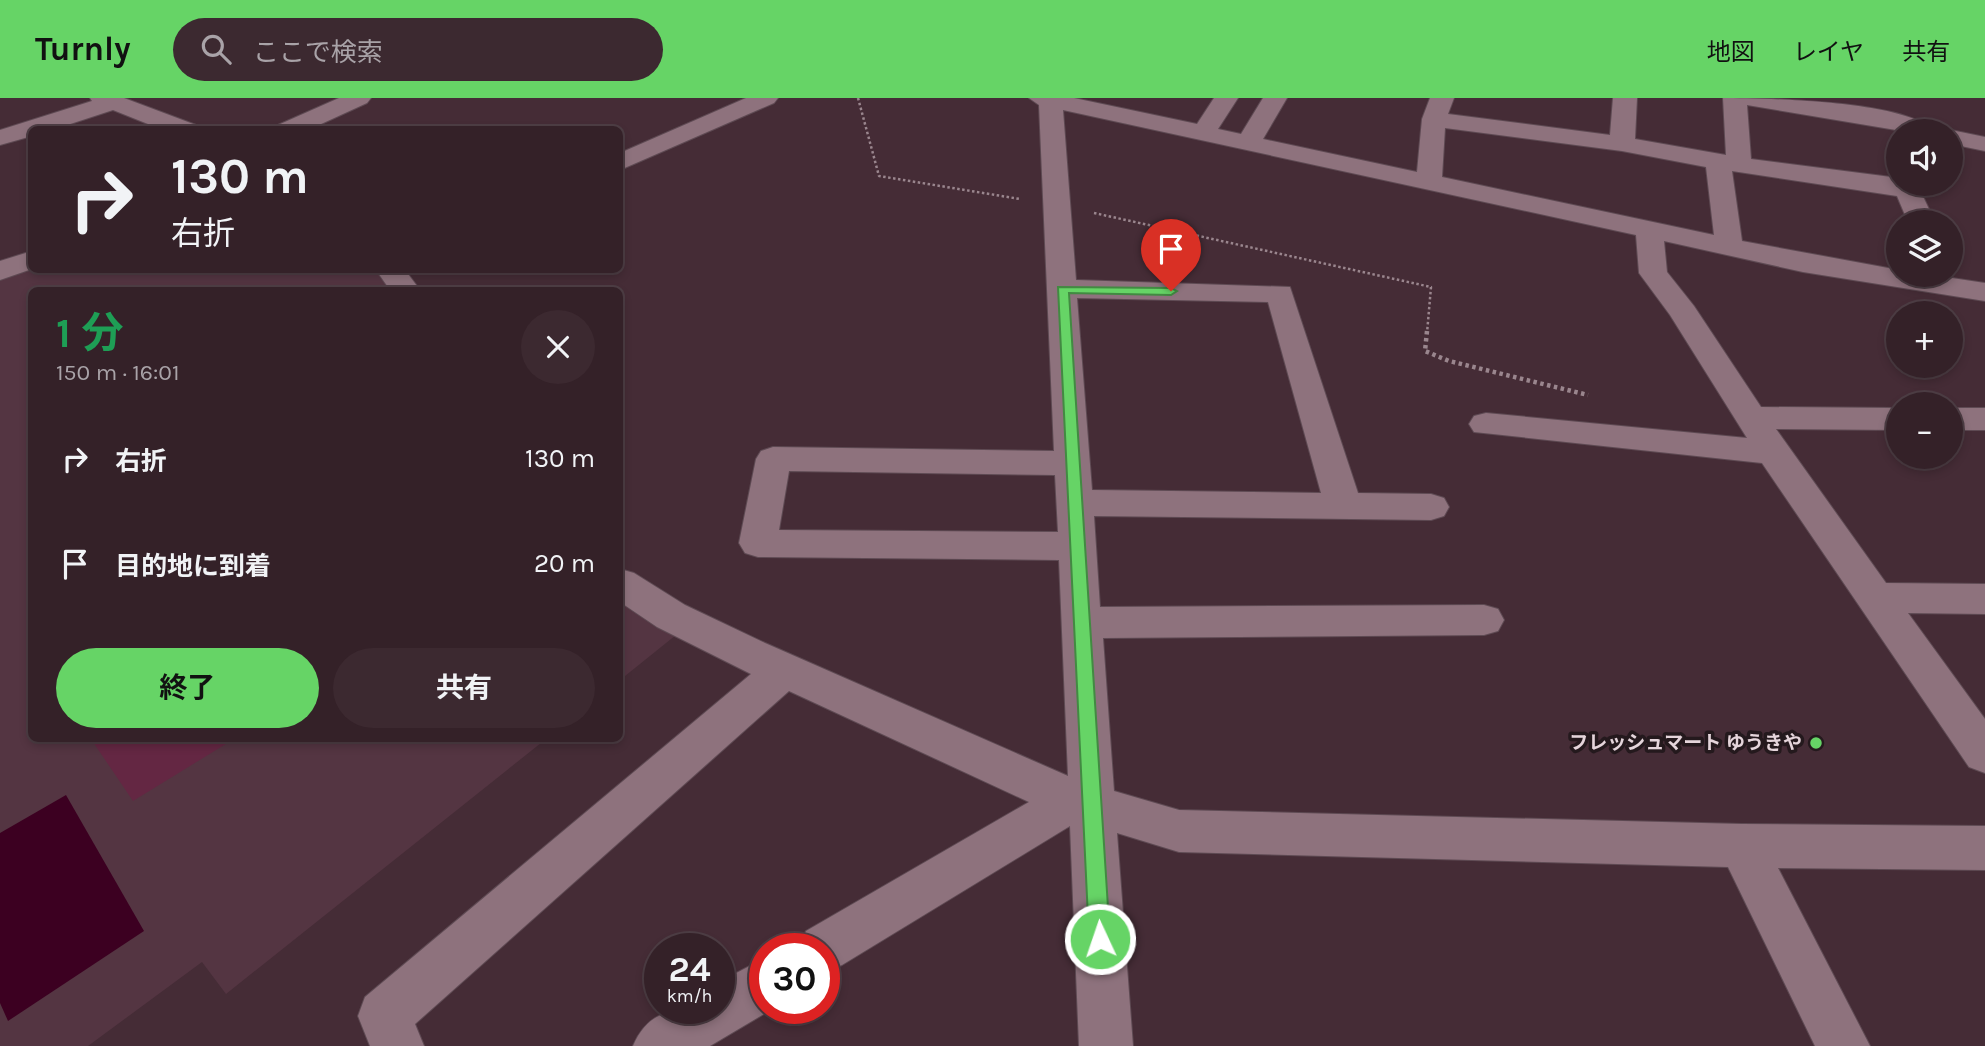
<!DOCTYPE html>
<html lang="ja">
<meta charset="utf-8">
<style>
:root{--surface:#342128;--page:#3c2930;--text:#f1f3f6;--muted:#a9a3a8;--line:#4e3e45;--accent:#66d466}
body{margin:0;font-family:Karla,"Noto Sans JP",sans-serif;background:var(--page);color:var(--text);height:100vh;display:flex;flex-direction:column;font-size:26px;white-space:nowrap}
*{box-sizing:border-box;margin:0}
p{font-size:23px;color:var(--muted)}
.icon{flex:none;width:38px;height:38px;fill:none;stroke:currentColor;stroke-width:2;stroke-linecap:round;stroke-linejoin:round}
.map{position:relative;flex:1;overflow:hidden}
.details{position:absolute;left:28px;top:189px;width:595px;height:455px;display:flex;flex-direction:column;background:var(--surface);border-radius:10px;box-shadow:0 4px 10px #0003,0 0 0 2px var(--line)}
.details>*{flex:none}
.hud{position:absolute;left:28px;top:28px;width:595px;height:147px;border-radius:10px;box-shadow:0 4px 10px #0003,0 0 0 2px var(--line);background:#342128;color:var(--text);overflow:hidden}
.controls{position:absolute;left:1886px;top:21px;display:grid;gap:14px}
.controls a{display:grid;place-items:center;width:77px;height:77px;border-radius:50%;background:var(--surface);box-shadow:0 4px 10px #0003,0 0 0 2px var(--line);font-size:35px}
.speed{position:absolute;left:644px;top:835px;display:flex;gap:14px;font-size:35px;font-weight:700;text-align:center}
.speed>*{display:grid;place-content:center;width:91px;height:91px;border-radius:50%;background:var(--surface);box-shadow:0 4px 10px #0003,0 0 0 2px var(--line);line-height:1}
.speed small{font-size:18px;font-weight:400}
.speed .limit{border:10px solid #d22;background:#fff;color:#111}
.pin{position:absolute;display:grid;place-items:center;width:60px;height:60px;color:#fff;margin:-72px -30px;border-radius:50% 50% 50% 0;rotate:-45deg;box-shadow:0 0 7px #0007}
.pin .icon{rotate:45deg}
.me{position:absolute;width:77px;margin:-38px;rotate:357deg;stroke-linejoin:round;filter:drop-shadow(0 0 5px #0008)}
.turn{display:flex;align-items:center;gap:24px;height:147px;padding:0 28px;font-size:32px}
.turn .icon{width:91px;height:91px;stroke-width:2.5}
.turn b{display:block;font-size:49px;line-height:60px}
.round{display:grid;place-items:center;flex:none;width:74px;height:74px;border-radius:37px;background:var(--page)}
.headline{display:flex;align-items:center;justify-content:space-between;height:119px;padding:0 28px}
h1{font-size:42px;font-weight:700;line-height:52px;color:#1e9e55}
.primary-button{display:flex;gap:14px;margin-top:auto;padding:14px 28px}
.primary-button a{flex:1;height:80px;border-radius:42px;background:var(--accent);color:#111;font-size:28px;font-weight:700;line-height:80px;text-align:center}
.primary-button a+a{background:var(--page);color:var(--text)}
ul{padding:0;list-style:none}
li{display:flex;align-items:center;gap:21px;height:105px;padding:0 28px}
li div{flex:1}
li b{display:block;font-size:26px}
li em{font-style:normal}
header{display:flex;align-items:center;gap:42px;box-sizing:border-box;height:98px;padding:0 35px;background:var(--accent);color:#111}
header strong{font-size:33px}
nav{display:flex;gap:38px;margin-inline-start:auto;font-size:24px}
.search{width:490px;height:63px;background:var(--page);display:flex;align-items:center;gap:18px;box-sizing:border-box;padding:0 24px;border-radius:38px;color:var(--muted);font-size:26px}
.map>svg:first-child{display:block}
</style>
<header>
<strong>Turnly</strong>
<div class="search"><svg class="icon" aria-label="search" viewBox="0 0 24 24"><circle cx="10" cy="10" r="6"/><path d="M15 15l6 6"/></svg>ここで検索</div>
<nav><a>地図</a><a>レイヤ</a><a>共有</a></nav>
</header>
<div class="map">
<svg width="1985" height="948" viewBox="0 0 1985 948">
<rect width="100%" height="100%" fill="#452c36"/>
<!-- built -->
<g fill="#543542">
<polygon points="31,167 32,172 375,172 391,192 32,192 32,640 546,641 226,896 202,864 88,948 0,948 0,179"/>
<polygon points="620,503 676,537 620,582"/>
</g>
<!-- green -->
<polygon fill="#642743" points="91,641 234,641 133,703"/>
<!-- water -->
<polygon fill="#3c0021" points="66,697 144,833 8,923 0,905 0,735"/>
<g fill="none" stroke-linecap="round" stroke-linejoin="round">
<!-- minor casing -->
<g stroke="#5e4a53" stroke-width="2">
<g id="minor">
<polygon points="90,0 124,0 196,27 199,32 163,32 113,12 52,32 32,32 32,38 0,47 0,32 92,3"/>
<polygon points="339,0 371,0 367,5 308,32 275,32 278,27"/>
<polygon points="746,0 778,0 774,5 620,72 620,55"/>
<path d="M1029,0h45l123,26 17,-26h24l-20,31 23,5 22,-36h24l-24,41 154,33 5,-53 8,-21h24l-6,16 162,21 3,-37h24l-2,41 91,16 -3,-57c38,0 189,3 208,33h-29l-155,-26 4,54 148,19v6h22l-1,6 15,32h-27l-11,-26 -165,-25 10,70 157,29v5h33l53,8v18l-182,-29 -139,-31 3,31 27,34 67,101 138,1v22l-123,-1 110,154 99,1v30l-77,-1 77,106v54l-16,-6 -207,-304 -288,-31 -5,-8 5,-8 12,-3 261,25 -77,-123 -31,-42 -3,-38 -573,-125 13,170 214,7 68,206 73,1 13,4 5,9 -5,9 -13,4 -337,-4 6,91 384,-2 14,4 6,11 -6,11 -14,4 -381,3 11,153 65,19 563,14 243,2v44l-207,-2 92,178h-55l-87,-179 -549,-15 -62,-19 16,213h-54l-9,-220 -228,139 -18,7v-24h-25l7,-17 223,-129 -240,-111 -374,333 9,22h-54l-12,-30 7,-19 386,-323 -94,-47 -37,-25v-33l14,4 51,32 80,38 303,133 -9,-216 -301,-3 -13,-4 -6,-10 17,-84 5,-8 12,-4 281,4 -15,-346zM1445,30l177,23 84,16 8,68 -272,-58zM1077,200l191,4 53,191 -229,-3zM789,373l266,4 3,57 -279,-2z"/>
<polygon points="1951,32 1985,39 1985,53 1951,46 1951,33 1944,33"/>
<polygon points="32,153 32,171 0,182 0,163"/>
<polygon points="376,172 405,172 420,192 390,192"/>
<rect x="1951" y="310" width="34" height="22"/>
<path d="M765,860v50h9l-64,38h-77c17,-40 48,-38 86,-38v-26z"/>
</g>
</g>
<!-- path-far1 -->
<g stroke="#9a868e" stroke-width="2.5" stroke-dasharray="2.5 2.5" stroke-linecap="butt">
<polyline points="858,0 879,78 1020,101"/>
<polyline points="1094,115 1431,189 1427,235"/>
</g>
<!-- path -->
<polyline stroke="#9a868e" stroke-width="4.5" stroke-dasharray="3.5 3.5" stroke-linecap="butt" points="1427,233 1425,253 1449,263 1588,297"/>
<!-- minor -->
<use href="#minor" fill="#8e727d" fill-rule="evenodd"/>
</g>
<!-- route -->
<polygon fill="#66d466" stroke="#428a42" stroke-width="2" points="1058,189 1171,190 1177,193 1171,197 1069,195 1110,841 1107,848 1100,851 1093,848 1089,841"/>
<!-- markers -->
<circle fill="#66d466" stroke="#24191d" stroke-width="2.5" cx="1816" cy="645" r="7"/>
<g text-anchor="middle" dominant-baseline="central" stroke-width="7" stroke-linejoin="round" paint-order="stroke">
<!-- poi labels -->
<g font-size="19" font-weight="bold" fill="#e5d5db" stroke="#24191d" text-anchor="end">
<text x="1802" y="645">フレッシュマート ゆうきや</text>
</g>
</g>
</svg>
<div class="controls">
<a><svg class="icon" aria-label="sound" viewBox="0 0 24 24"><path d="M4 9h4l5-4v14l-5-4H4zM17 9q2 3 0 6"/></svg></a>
<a><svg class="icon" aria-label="layers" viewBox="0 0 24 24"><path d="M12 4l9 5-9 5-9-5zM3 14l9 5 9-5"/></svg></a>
<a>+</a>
<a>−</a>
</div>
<div class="speed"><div>24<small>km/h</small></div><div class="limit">30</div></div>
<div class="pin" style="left:1171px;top:193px;background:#d93025"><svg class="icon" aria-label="arrive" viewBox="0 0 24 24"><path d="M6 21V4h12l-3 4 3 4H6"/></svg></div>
<svg class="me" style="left:1100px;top:841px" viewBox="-20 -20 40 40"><circle r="17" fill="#66d466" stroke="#fff" stroke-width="3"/><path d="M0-11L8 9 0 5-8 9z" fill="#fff"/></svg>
<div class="hud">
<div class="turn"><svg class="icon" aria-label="right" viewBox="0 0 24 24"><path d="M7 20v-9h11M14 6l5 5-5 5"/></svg><div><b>130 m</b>右折</div></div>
</div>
<section class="details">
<div class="headline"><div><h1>1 分</h1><p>150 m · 16:01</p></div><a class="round"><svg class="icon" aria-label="close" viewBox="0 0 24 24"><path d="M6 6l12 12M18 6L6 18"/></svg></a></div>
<ul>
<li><svg class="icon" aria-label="right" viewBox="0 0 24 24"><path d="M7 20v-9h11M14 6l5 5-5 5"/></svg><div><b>右折</b></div><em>130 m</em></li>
<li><svg class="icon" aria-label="arrive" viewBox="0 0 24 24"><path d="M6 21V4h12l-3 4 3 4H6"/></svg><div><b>目的地に到着</b></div><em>20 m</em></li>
</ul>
<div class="primary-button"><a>終了</a><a>共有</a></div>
</section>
</div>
